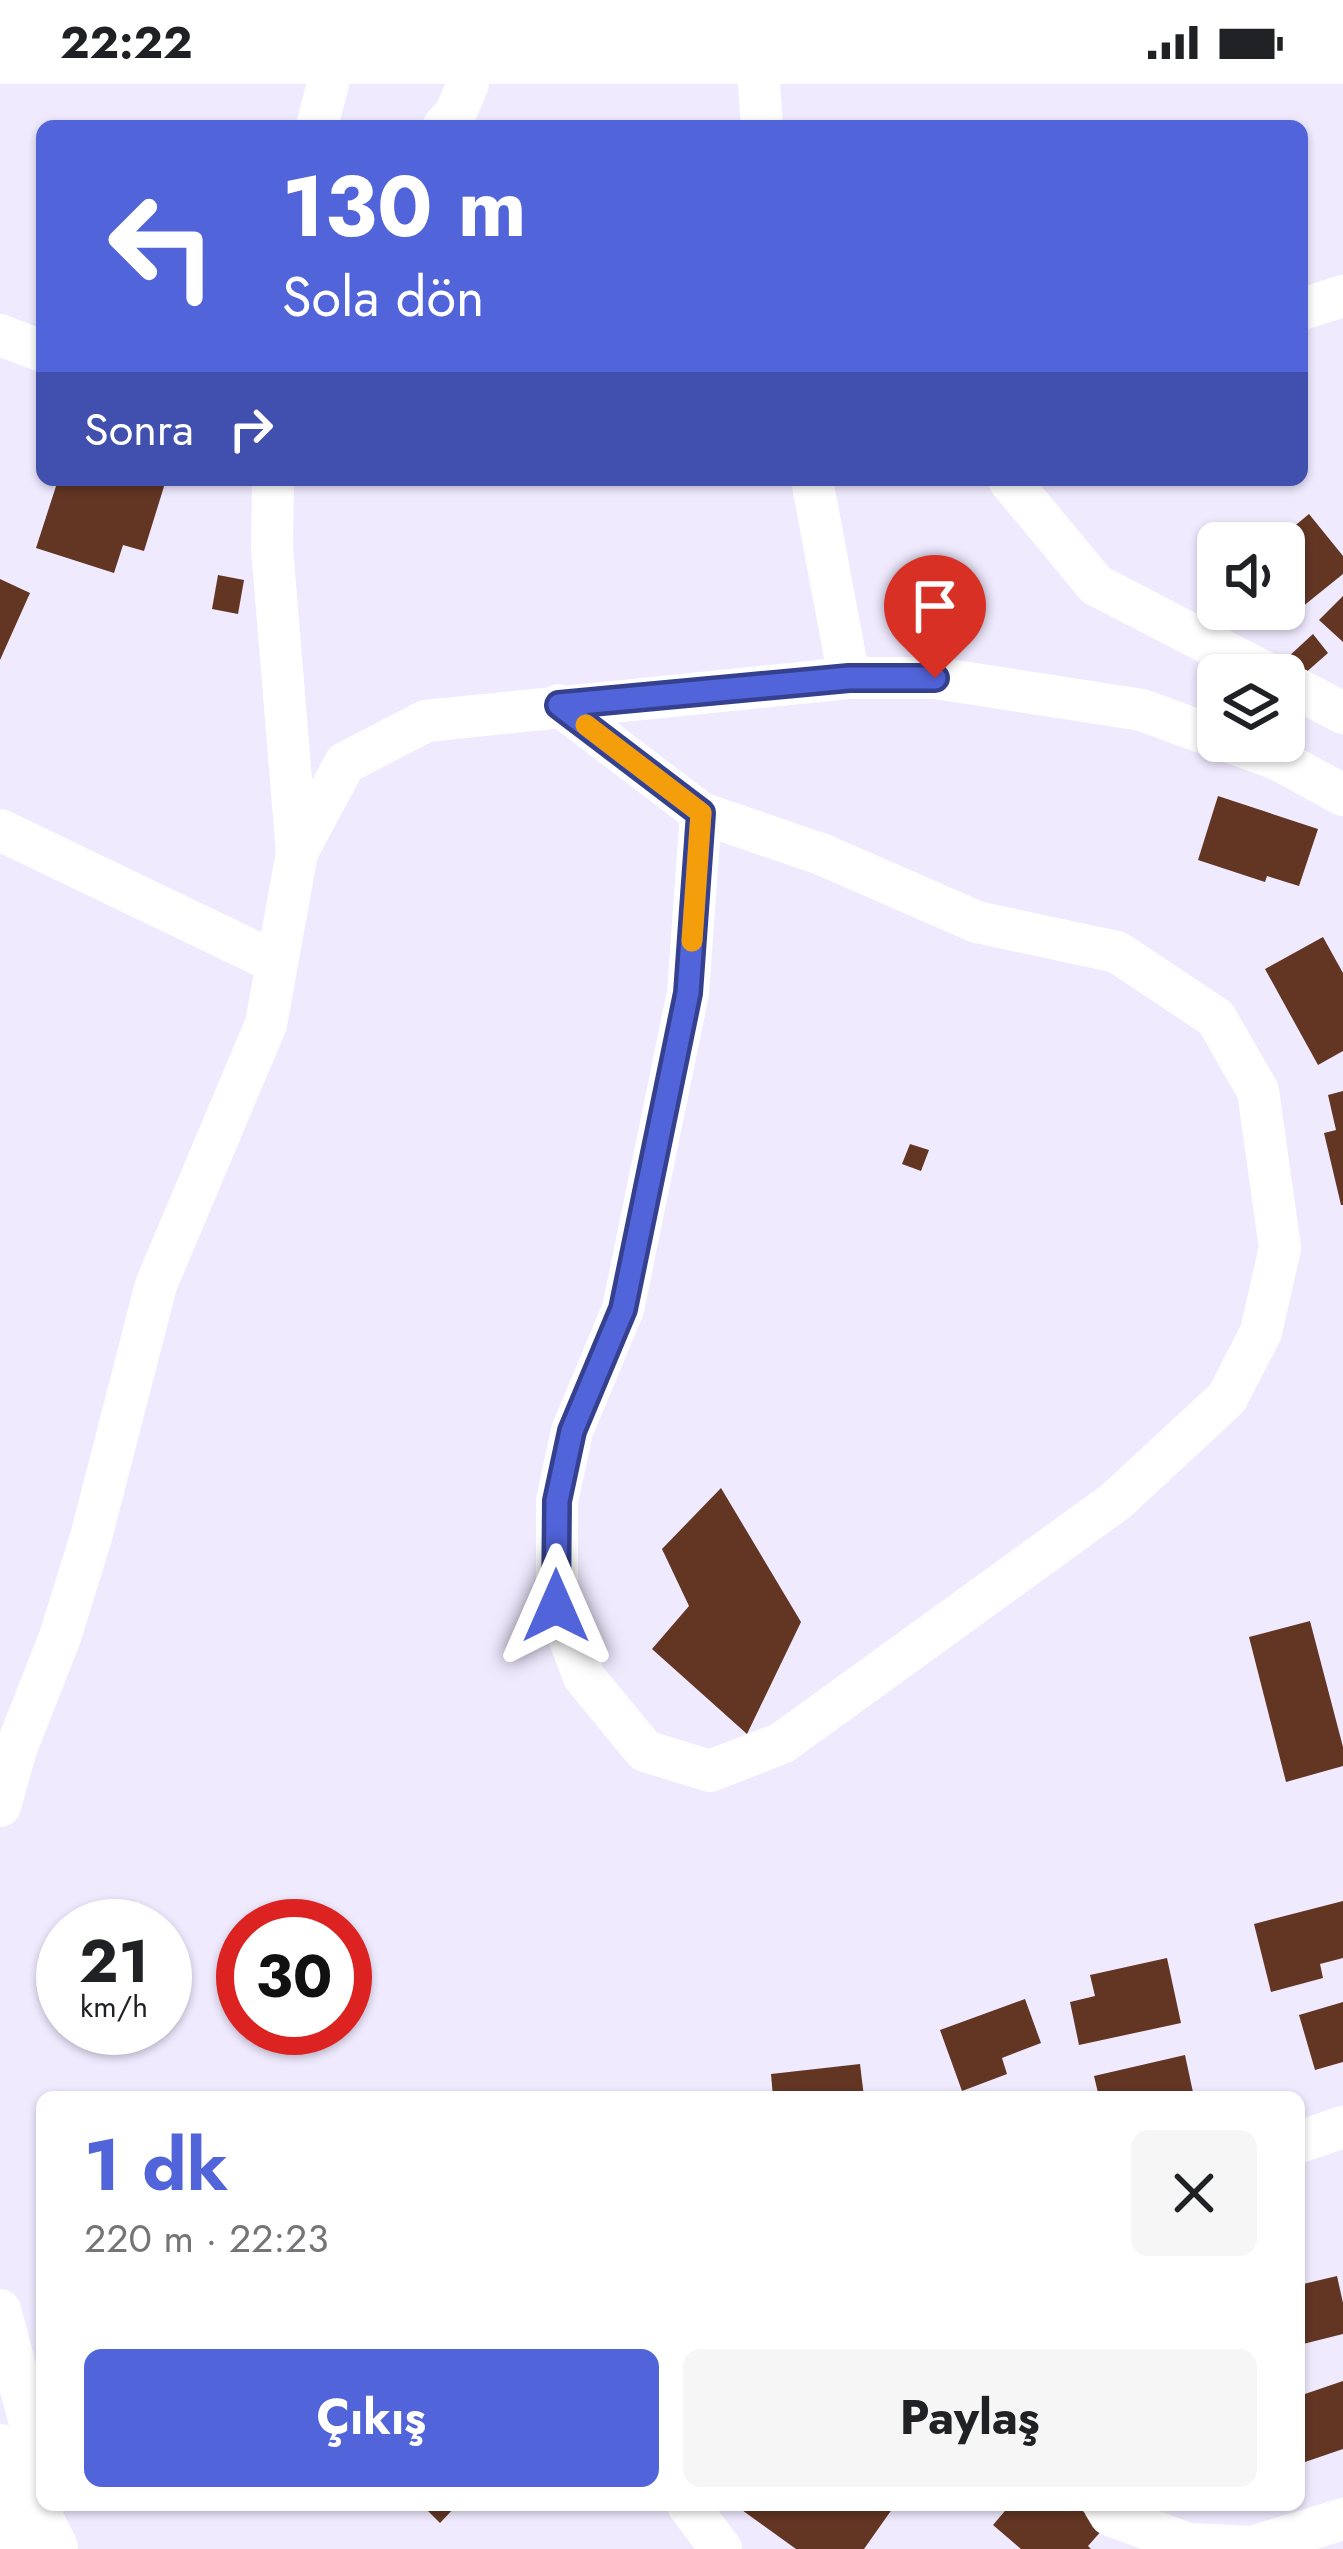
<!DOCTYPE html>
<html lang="tr">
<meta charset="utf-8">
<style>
:root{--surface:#fff;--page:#f6f6f6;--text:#202124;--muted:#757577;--accent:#5264da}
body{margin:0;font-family:Jost,sans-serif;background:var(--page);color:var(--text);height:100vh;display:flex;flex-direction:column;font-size:45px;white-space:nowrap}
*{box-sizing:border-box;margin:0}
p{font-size:39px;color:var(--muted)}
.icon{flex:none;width:66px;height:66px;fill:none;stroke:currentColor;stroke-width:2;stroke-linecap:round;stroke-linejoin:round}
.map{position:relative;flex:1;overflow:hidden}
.panel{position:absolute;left:36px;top:2007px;width:1269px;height:420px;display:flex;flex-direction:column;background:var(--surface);border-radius:18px;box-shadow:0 3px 9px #0004}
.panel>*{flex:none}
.hud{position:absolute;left:36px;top:36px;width:1272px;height:366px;border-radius:18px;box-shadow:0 3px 9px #0004;background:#5264da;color:#fff;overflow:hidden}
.controls{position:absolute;left:1197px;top:438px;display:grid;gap:24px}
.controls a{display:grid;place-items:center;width:108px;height:108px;border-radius:18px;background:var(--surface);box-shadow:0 3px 9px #0004;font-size:60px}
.speed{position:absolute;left:36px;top:1815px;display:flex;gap:24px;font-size:60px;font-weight:700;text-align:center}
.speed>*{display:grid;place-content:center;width:156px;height:156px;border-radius:50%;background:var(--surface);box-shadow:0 3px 9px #0004;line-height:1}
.speed small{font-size:30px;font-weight:400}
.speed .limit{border:18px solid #d22;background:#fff;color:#111}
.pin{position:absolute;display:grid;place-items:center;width:102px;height:102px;color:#fff;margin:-123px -51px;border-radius:50% 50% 50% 0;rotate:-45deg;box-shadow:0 0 12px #0007}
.pin .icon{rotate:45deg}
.me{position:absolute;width:132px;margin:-66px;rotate:0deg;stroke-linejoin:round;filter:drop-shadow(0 0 9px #0008)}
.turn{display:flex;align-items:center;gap:42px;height:252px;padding:0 48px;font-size:54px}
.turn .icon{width:156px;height:156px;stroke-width:2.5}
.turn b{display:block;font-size:84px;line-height:102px}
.then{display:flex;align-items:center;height:114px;padding:0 48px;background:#0003;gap:24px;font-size:45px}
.round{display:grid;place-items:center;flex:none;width:126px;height:126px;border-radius:18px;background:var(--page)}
.head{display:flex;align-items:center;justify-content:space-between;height:204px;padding:0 48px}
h1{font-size:72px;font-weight:700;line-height:90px;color:var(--accent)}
.button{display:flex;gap:24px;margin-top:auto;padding:24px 48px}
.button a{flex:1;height:138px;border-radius:18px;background:var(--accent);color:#fff;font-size:48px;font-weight:700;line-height:138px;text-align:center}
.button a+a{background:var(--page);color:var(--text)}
.status{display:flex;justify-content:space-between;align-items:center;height:84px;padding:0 60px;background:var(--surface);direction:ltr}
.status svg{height:33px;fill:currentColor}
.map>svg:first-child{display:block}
</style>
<div class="status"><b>22:22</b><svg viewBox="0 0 49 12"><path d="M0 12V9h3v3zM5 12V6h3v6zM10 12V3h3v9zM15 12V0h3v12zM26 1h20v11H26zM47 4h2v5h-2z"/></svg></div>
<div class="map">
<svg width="1343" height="2465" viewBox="0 0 1343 2465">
<rect width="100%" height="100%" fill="#f0eaff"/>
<!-- building -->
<g fill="#633623">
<polygon points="58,396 166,396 144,467 123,461 114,489 36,464"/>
<polygon points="1309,430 1343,472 1343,490 1281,540 1269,525 1284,525 1284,459 1274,459"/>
<polygon points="218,491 244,496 238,530 212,525"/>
<polygon points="0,495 30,509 0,576"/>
<polygon points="1218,506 1218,525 1240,525 1224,543 1202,524"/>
<polygon points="1343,512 1343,558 1319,536"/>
<polygon points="1313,550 1328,569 1303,591 1288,573"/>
<polygon points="1218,712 1318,745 1299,802 1267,792 1265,798 1198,776"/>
<polygon points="1323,853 1343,889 1343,967 1318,981 1265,885"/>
<polygon points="1343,1007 1343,1121 1341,1121 1324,1049 1336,1046 1328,1011"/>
<polygon points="910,1060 929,1066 921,1087 902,1080"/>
<polygon points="721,1404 801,1538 747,1650 652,1565 689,1522 662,1465"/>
<polygon points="1310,1537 1343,1663 1343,1682 1286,1698 1249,1553"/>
<polygon points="1343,1817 1343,1874 1320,1880 1323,1894 1271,1908 1254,1840"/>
<polygon points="1167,1874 1181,1939 1079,1961 1070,1918 1095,1912 1090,1891"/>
<polygon points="1025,1915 1041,1959 1002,1974 1007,1990 962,2007 940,1946"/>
<polygon points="1343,1918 1343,1978 1315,1986 1299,1931"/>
<polygon points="1185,1971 1194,2013 1099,2013 1094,1992"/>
<polygon points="860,1980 864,2013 773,2013 771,1990"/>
<polygon points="1337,2192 1343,2219 1343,2250 1299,2261 1299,2201"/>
<polygon points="1343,2297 1343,2365 1305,2378 1299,2359 1299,2312"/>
<polygon points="422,2421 457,2421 440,2439"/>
<polygon points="735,2421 895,2421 864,2465 796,2465"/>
<polygon points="1010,2421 1076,2421 1103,2445 1088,2462 1091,2465 1021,2465 993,2441"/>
</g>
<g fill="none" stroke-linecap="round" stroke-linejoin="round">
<!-- street -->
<g stroke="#fff" stroke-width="42">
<polyline points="759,0 762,42"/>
<polyline points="317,42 328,0"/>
<polyline points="444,42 455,30 468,0"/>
<polyline points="1302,225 1343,212"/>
<polyline points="0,251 42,267"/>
<polyline points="812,396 849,594"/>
<polyline points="1009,396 1096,501 1270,591"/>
<polyline points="1284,598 1343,629"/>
<polyline points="559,621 701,729 821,770 977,838 1117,868 1216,934 1258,1007 1280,1164 1261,1248 1227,1314 1116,1417 782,1659 710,1687 645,1667 584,1593 557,1522 557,1417 572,1347 623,1225 688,909 701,729"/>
<polyline points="1227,657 1277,675 1343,711"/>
<polyline points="0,746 277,879"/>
<polyline points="297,768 345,679 426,637 849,594 936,594 1142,626 1218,654"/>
<polyline points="0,1722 16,1665 60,1553 91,1453 156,1201 266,940 297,769 272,464 273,396"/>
<polyline points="1299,2058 1343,2043"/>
<polyline points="0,2226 42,2384"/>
<polyline points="688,2421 721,2465"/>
<polyline points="1104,2421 1110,2431 1188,2460 1252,2463 1343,2435"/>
<polyline points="0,2449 16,2465"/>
</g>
<!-- secondary -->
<polyline stroke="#fff" stroke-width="60" points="0,2370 48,2465"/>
</g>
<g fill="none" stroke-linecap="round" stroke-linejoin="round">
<!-- route casing -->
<g stroke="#35418e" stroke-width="30">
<polyline id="route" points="556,1522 557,1417 572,1347 623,1225 688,909 701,729 559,621 849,594 935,594"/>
</g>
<!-- route -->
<use href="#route" stroke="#5264da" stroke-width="21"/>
<!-- slow -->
<polyline stroke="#f59e0b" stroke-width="21" points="586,641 701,729 692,857"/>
</g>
</svg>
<div class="controls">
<a><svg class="icon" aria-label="sound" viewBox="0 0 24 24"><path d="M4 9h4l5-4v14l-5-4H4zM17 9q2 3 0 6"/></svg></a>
<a><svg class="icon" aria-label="layers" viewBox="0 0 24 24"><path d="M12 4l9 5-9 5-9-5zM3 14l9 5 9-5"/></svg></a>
</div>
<div class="speed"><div>21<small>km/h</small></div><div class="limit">30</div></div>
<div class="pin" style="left:935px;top:594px;background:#d93025"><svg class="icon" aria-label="arrive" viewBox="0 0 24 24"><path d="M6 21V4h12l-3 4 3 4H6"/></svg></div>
<svg class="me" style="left:556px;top:1522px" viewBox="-20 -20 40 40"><path d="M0-17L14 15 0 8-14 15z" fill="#5264da" stroke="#fff" stroke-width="4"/></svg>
<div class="hud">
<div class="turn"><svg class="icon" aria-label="left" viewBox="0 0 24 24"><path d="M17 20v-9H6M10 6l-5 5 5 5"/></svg><div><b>130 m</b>Sola dön</div></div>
<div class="then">Sonra<svg class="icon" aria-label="right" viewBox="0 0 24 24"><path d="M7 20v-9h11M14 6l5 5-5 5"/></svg></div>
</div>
<section class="panel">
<div class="head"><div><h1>1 dk</h1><p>220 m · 22:23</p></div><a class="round"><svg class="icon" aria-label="close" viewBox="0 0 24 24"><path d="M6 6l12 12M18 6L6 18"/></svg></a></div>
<div class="button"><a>Çıkış</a><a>Paylaş</a></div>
</section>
</div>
